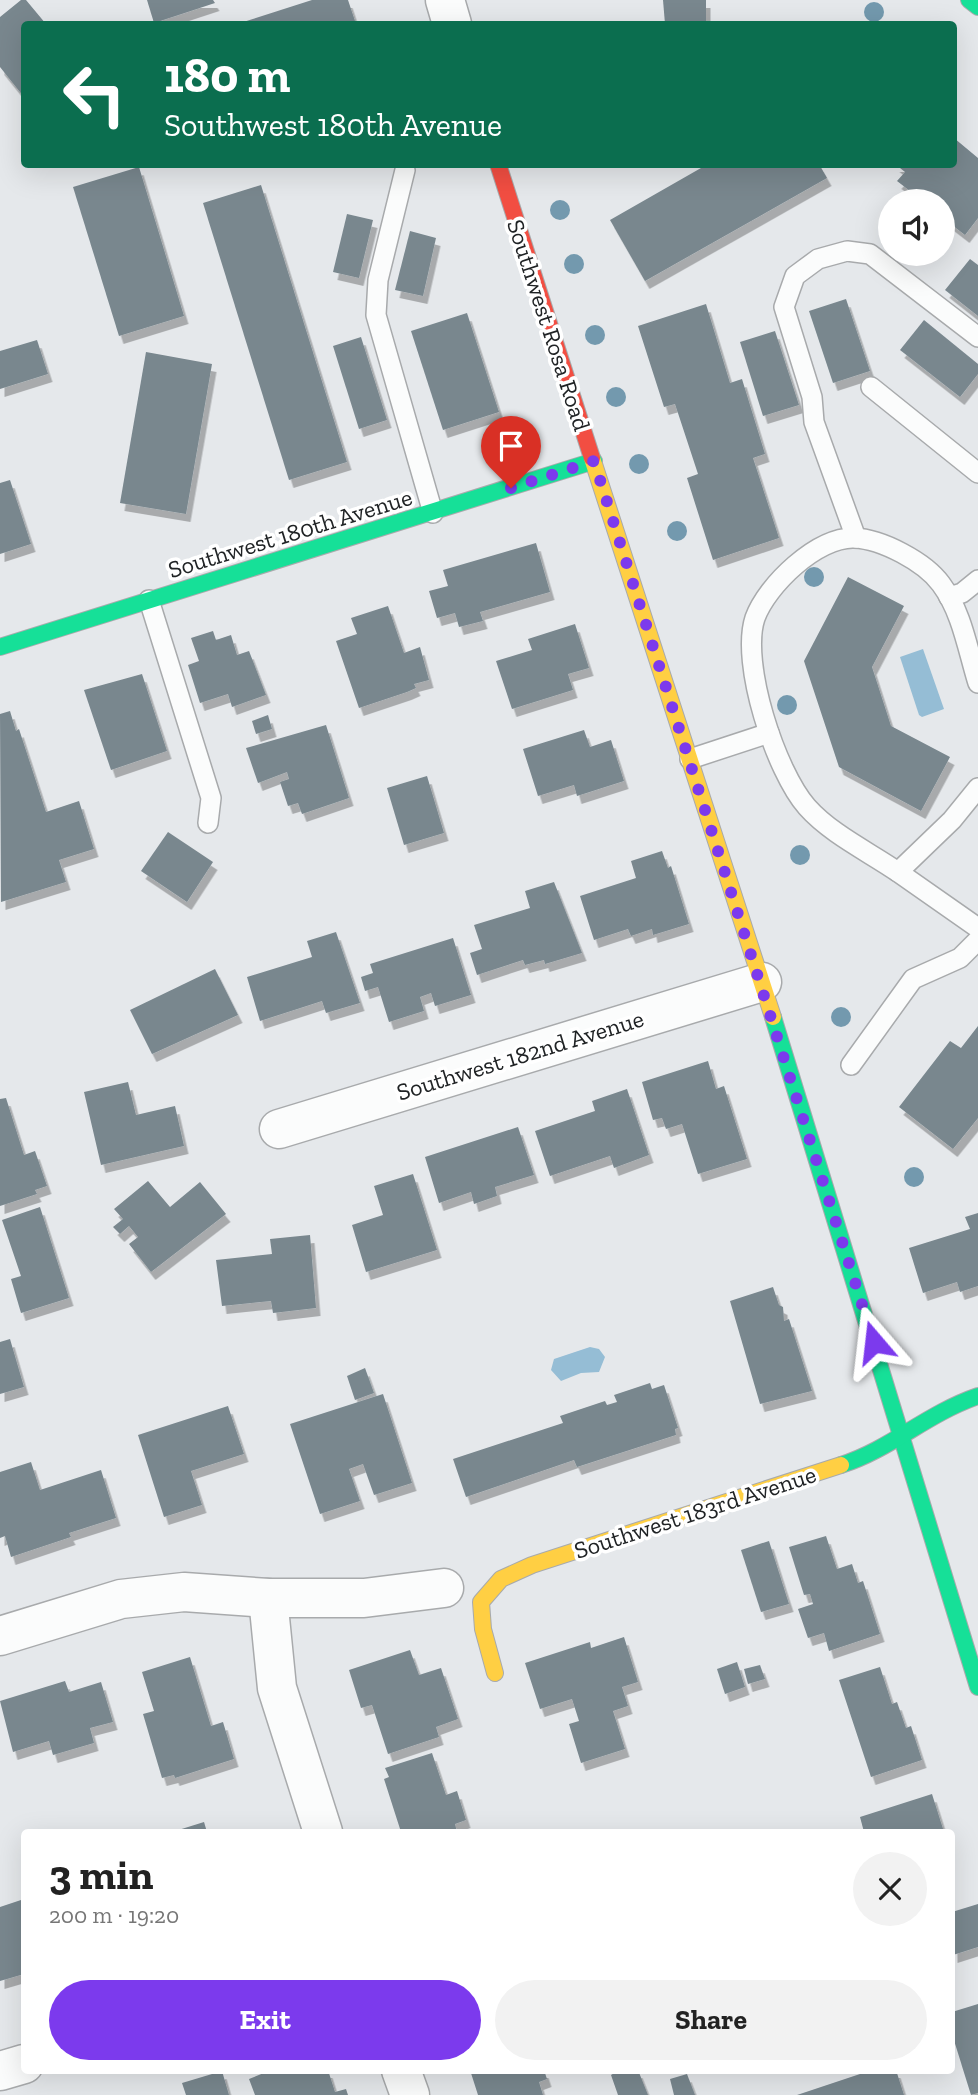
<!DOCTYPE html>
<meta charset="utf-8">
<style>
:root{--surface:#fff;--page:#f2f2f2;--text:#222;--muted:#767676;--accent:#7c3aed}
body{margin:0;font-family:"Zilla Slab",serif;background:var(--page);color:var(--text);height:100vh;display:flex;flex-direction:column;font-size:26px;white-space:nowrap}
*{box-sizing:border-box;margin:0}
p{font-size:23px;color:var(--muted)}
.icon{flex:none;width:38px;height:38px;fill:none;stroke:currentColor;stroke-width:2;stroke-linecap:round;stroke-linejoin:round}
.map{position:relative;flex:1;overflow:hidden}
.drawer{position:absolute;left:21px;top:1829px;width:934px;height:245px;display:flex;flex-direction:column;background:var(--surface);border-radius:7px;box-shadow:0 7px 28px #0002}
.drawer>*{flex:none}
.hud{position:absolute;left:21px;top:21px;width:936px;height:147px;border-radius:7px;box-shadow:0 7px 28px #0002;background:#0b6e4f;color:#fff;overflow:hidden}
.tools{position:absolute;left:878px;top:189px;display:grid;gap:14px}
.tools a{display:grid;place-items:center;width:77px;height:77px;border-radius:50%;background:var(--surface);box-shadow:0 7px 28px #0002;font-size:35px}
.pin{position:absolute;display:grid;place-items:center;width:60px;height:60px;color:#fff;margin:-72px -30px;border-radius:50% 50% 50% 0;rotate:-45deg;box-shadow:0 0 7px #0007}
.pin .icon{rotate:45deg}
.me{position:absolute;width:77px;margin:-38px;rotate:343deg;stroke-linejoin:round;filter:drop-shadow(0 0 5px #0008)}
.turn{display:flex;align-items:center;gap:24px;height:147px;padding:0 28px;font-size:32px}
.turn .icon{width:91px;height:91px;stroke-width:2.5}
.turn b{display:block;font-size:49px;line-height:60px}
.round{display:grid;place-items:center;flex:none;width:74px;height:74px;border-radius:37px;background:var(--page)}
.overview{display:flex;align-items:center;justify-content:space-between;height:119px;padding:0 28px}
h1{font-size:42px;font-weight:800;line-height:52px}
.cta{display:flex;gap:14px;margin-top:auto;padding:14px 28px}
.cta a{flex:1;height:80px;border-radius:42px;background:var(--accent);color:#fff;font-size:28px;font-weight:800;line-height:80px;text-align:center}
.cta a+a{background:var(--page);color:var(--text)}
.map>svg:first-child{display:block}
</style>
<div class="map">
<svg width="978" height="2095" viewBox="0 0 978 2095">
<defs>
<filter id="shadow"><feDropShadow dx="4.5" dy="8" stdDeviation="0" flood-color="#0004"/></filter>
</defs>
<rect width="100%" height="100%" fill="#e5e8eb"/>
<!-- water -->
<g fill="#95bdd5">
<polygon points="923,649 944,709 922,717 919,715 900,657"/>
<polygon points="590,1347 599,1349 605,1357 599,1372 581,1373 561,1381 551,1370 554,1359"/>
</g>
<!-- building -->
<g fill="#79878e" filter="url(#shadow)">
<polygon points="21,0 26,0 46,24 24,24 24,97 0,67 0,17"/>
<polygon points="147,0 213,0 215,3 154,23"/>
<polygon points="312,0 348,0 356,24 237,24"/>
<polygon points="663,0 706,0 706,24 665,24"/>
<polygon points="954,138 978,158 978,218 965,235 943,218 943,201 923,201 897,181 905,172 895,164 954,164"/>
<polygon points="708,164 819,164 827,178 645,281 610,220"/>
<polygon points="139,167 184,316 119,336 73,187"/>
<polygon points="261,185 347,462 289,480 203,203"/>
<polygon points="347,214 373,220 359,278 333,272"/>
<polygon points="410,231 436,238 423,296 395,290"/>
<polygon points="970,259 978,265 978,316 945,290"/>
<polygon points="846,299 870,371 833,383 809,311"/>
<polygon points="706,304 730,383 742,379 765,454 753,458 779,538 713,560 687,478 698,474 675,404 664,407 638,326"/>
<polygon points="467,313 499,412 443,430 411,331"/>
<polygon points="924,320 978,364 978,374 960,397 900,350"/>
<polygon points="775,331 799,405 763,416 740,342"/>
<polygon points="361,337 387,420 359,429 333,346"/>
<polygon points="37,340 48,374 0,389 0,351"/>
<polygon points="146,352 212,364 186,514 120,503"/>
<polygon points="10,480 31,544 0,554 0,483"/>
<polygon points="536,543 550,592 480,612 483,621 459,627 455,613 437,618 429,591 448,586 443,570"/>
<polygon points="848,577 904,606 872,667 891,726 950,757 921,811 839,767 804,661"/>
<polygon points="388,606 404,653 420,647 429,680 414,684 416,688 407,692 359,708 336,641 357,634 351,618"/>
<polygon points="575,624 589,668 568,674 573,690 512,709 496,661 532,650 528,639"/>
<polygon points="213,631 216,640 231,635 237,655 249,651 266,695 232,707 228,694 200,703 188,665 199,661 191,638"/>
<polygon points="142,674 167,751 111,770 84,690"/>
<polygon points="10,711 16,731 19,729 46,812 79,801 94,849 59,860 66,882 1,902 0,714"/>
<polygon points="268,715 272,729 256,734 252,721"/>
<polygon points="326,725 349,798 302,814 298,803 288,806 280,782 289,779 287,772 258,783 246,748"/>
<polygon points="584,730 590,747 611,740 624,781 577,796 574,785 538,796 523,749"/>
<polygon points="427,776 444,833 404,845 387,788"/>
<polygon points="168,832 213,862 187,902 141,871"/>
<polygon points="662,851 668,868 671,866 689,924 653,935 652,929 631,936 628,929 594,940 580,896 636,878 631,861"/>
<polygon points="554,882 582,953 545,964 544,960 525,965 523,960 477,975 470,953 482,949 474,925 530,908 525,891"/>
<polygon points="336,932 360,1003 326,1013 322,1001 260,1021 247,977 312,957 307,941"/>
<polygon points="453,938 471,995 435,1006 431,993 420,997 424,1011 389,1022 378,987 365,991 361,977 373,973 370,964"/>
<polygon points="215,969 238,1015 152,1054 130,1010"/>
<polygon points="978,1026 978,1118 953,1149 899,1107 950,1041 961,1048"/>
<polygon points="708,1061 716,1089 724,1086 747,1159 698,1174 682,1124 666,1129 662,1118 653,1120 642,1082"/>
<polygon points="128,1082 136,1115 175,1106 184,1146 101,1165 84,1092"/>
<polygon points="627,1089 649,1155 614,1168 610,1156 550,1176 535,1131 595,1111 592,1101"/>
<polygon points="6,1098 24,1155 35,1151 47,1186 35,1190 37,1194 0,1206 0,1099"/>
<polygon points="518,1127 534,1175 495,1187 497,1196 474,1204 471,1192 439,1203 425,1157"/>
<polygon points="413,1174 437,1250 366,1272 352,1225 383,1215 374,1186"/>
<polygon points="148,1181 170,1207 200,1182 226,1214 151,1272 129,1244 138,1237 129,1226 120,1234 113,1227 123,1219 114,1209"/>
<polygon points="40,1207 69,1298 21,1313 11,1279 21,1276 2,1220"/>
<polygon points="978,1213 978,1286 960,1292 957,1282 923,1293 909,1248 970,1229 965,1217"/>
<polygon points="310,1235 316,1308 273,1313 271,1301 222,1306 216,1260 272,1254 270,1239"/>
<polygon points="773,1287 779,1305 783,1307 784,1321 789,1319 812,1391 760,1404 730,1301"/>
<polygon points="10,1339 24,1387 0,1394 0,1342"/>
<polygon points="365,1368 374,1393 355,1400 347,1376"/>
<polygon points="650,1383 652,1389 664,1385 678,1428 675,1429 676,1435 577,1467 574,1460 466,1497 453,1459 563,1423 560,1416 605,1401 607,1405 617,1402 614,1395"/>
<polygon points="383,1394 412,1483 374,1495 363,1464 349,1469 360,1501 320,1514 290,1424"/>
<polygon points="228,1406 244,1454 191,1471 202,1505 164,1517 138,1435"/>
<polygon points="31,1462 40,1490 101,1470 116,1518 69,1533 71,1537 11,1557 5,1536 0,1538 0,1472"/>
<polygon points="826,1536 837,1569 852,1564 858,1583 863,1581 880,1634 829,1651 824,1633 808,1638 798,1609 813,1604 810,1594 804,1595 789,1547"/>
<polygon points="769,1541 789,1604 761,1612 741,1550"/>
<polygon points="624,1637 638,1682 622,1687 628,1706 613,1711 625,1749 581,1763 569,1724 579,1721 572,1699 540,1709 525,1663 590,1642 591,1648"/>
<polygon points="410,1650 419,1675 441,1668 458,1719 436,1727 439,1737 388,1754 372,1705 361,1708 349,1670"/>
<polygon points="190,1657 211,1726 223,1722 234,1759 175,1778 174,1775 162,1778 143,1714 154,1711 142,1672"/>
<polygon points="737,1662 745,1687 725,1694 717,1669"/>
<polygon points="760,1665 765,1679 748,1684 744,1669"/>
<polygon points="880,1667 892,1704 897,1702 906,1728 911,1726 922,1760 871,1777 839,1680"/>
<polygon points="65,1681 69,1692 101,1682 113,1722 90,1728 94,1743 53,1755 49,1741 13,1752 0,1701"/>
<polygon points="432,1753 446,1795 457,1791 466,1820 455,1824 457,1832 401,1832 384,1779 389,1777 385,1768"/>
<polygon points="932,1794 944,1832 864,1832 860,1817"/>
<polygon points="204,1822 207,1832 172,1832"/>
<polygon points="21,1900 24,1912 24,1974 0,1981 0,1907"/>
<polygon points="978,1904 978,1947 953,1955 952,1912"/>
<polygon points="978,2004 978,2093 971,2095 952,2034 952,2012"/>
<polygon points="271,2070 328,2070 335,2092 346,2089 348,2095 255,2095 249,2079"/>
<polygon points="470,2070 544,2070 547,2079 539,2082 543,2095 478,2095"/>
<polygon points="619,2070 638,2070 648,2095 618,2095 611,2075"/>
<polygon points="872,2070 896,2070 904,2095 797,2095"/>
<polygon points="222,2071 229,2095 186,2095 182,2083"/>
<polygon points="687,2074 695,2095 674,2095 670,2079"/>
</g>
<g fill="none" stroke-linecap="round" stroke-linejoin="round">
<!-- lane casing -->
<g stroke="#a8aaac" stroke-width="22">
<g id="lane">
<polyline points="405,170 378,280 376,315 433,513"/>
<polyline points="871,387 978,473"/>
<polyline points="856,538 814,422 812,397 784,307 795,276 818,259 847,251 870,254 978,337"/>
<polyline points="949,597 962,593 978,580"/>
<polyline points="149,600 211,798 208,823"/>
<path d="M978,683c-10,-32 -16,-71 -37,-99 -16,-22 -59,-45 -87,-46 -37,-1 -87,47 -99,80 -15,45 21,154 52,189 24,27 62,45 91,65l54,-52 26,-32"/>
<polyline points="690,759 769,733"/>
<polyline points="898,872 978,928"/>
<polyline points="851,1065 913,979 960,958 978,940"/>
</g>
</g>
<!-- street casing -->
<g stroke="#a8aaac" stroke-width="41">
<g id="street">
<polyline points="445,0 452,24"/>
<polyline points="279,1129 762,982"/>
<polyline points="268,1598 277,1688 323,1832"/>
<polyline points="0,1636 121,1599 184,1592 268,1598 364,1598 444,1588"/>
<polyline points="401,2070 410,2095"/>
<polyline points="0,2071 24,2064"/>
</g>
</g>
<!-- fast casing -->
<g stroke="#a8aaac" stroke-width="18">
<g id="fast">
<polyline points="969,0 978,7"/>
<polyline points="0,647 594,461"/>
<polyline points="773,1017 978,1687"/>
<path d="M841,1465c50,-16 85,-51 137,-69"/>
</g>
</g>
<!-- slow casing -->
<g stroke="#a8aaac" stroke-width="18">
<g id="slow">
<polyline points="592,458 773,1017"/>
<polyline points="495,1673 483,1629 481,1602 501,1579 532,1565 841,1465"/>
</g>
</g>
<!-- jam casing -->
<g stroke="#a8aaac" stroke-width="18">
<polyline id="jam" points="498,164 592,458"/>
</g>
<!-- lane -->
<use href="#lane" stroke="#fbfcfc" stroke-width="19"/>
<!-- street -->
<use href="#street" stroke="#fbfcfc" stroke-width="38"/>
<!-- fast -->
<use href="#fast" stroke="#16e098" stroke-width="16"/>
<!-- slow -->
<use href="#slow" stroke="#ffcf43" stroke-width="16"/>
<!-- jam -->
<use href="#jam" stroke="#f24e42" stroke-width="16"/>
</g>
<!-- trees -->
<g fill="#7399ae">
<circle cx="874" cy="12" r="10"/>
<circle cx="560" cy="210" r="10"/>
<circle cx="574" cy="264" r="10"/>
<circle cx="595" cy="335" r="10"/>
<circle cx="616" cy="397" r="10"/>
<circle cx="639" cy="464" r="10"/>
<circle cx="677" cy="531" r="10"/>
<circle cx="814" cy="577" r="10"/>
<circle cx="787" cy="705" r="10"/>
<circle cx="800" cy="855" r="10"/>
<circle cx="841" cy="1017" r="10"/>
<circle cx="914" cy="1177" r="10"/>
</g>
<g fill="none" stroke-linecap="round" stroke-linejoin="round">
<!-- route -->
<polyline stroke="#7c3aed" stroke-width="12" stroke-dasharray="0 21.6" points="511,488 594,461 874,1342"/>
</g>
<g text-anchor="middle" dominant-baseline="central" stroke-width="7" stroke-linejoin="round" paint-order="stroke">
<!-- street labels -->
<g font-size="24" fill="#202325" stroke="#fff">
<text transform="translate(549 325) rotate(72)">Southwest Rosa Road</text>
<text transform="translate(290 533) rotate(-17)">Southwest 180th Avenue</text>
<text transform="translate(520 1055) rotate(-17)">Southwest 182nd Avenue</text>
<text transform="translate(695 1512) rotate(-18)">Southwest 183rd Avenue</text>
</g>
</g>
</svg>
<div class="tools">
<a><svg class="icon" aria-label="sound" viewBox="0 0 24 24"><path d="M4 9h4l5-4v14l-5-4H4zM17 9q2 3 0 6"/></svg></a>
</div>
<div class="pin" style="left:511px;top:488px;background:#d93025"><svg class="icon" aria-label="arrive" viewBox="0 0 24 24"><path d="M6 21V4h12l-3 4 3 4H6"/></svg></div>
<svg class="me" style="left:874px;top:1342px" viewBox="-20 -20 40 40"><path d="M0-17L14 15 0 8-14 15z" fill="#7c3aed" stroke="#fff" stroke-width="4"/></svg>
<div class="hud">
<div class="turn"><svg class="icon" aria-label="left" viewBox="0 0 24 24"><path d="M17 20v-9H6M10 6l-5 5 5 5"/></svg><div><b>180 m</b>Southwest 180th Avenue</div></div>
</div>
<section class="drawer">
<div class="overview"><div><h1>3 min</h1><p>200 m · 19:20</p></div><a class="round"><svg class="icon" aria-label="close" viewBox="0 0 24 24"><path d="M6 6l12 12M18 6L6 18"/></svg></a></div>
<div class="cta"><a>Exit</a><a>Share</a></div>
</section>
</div>
